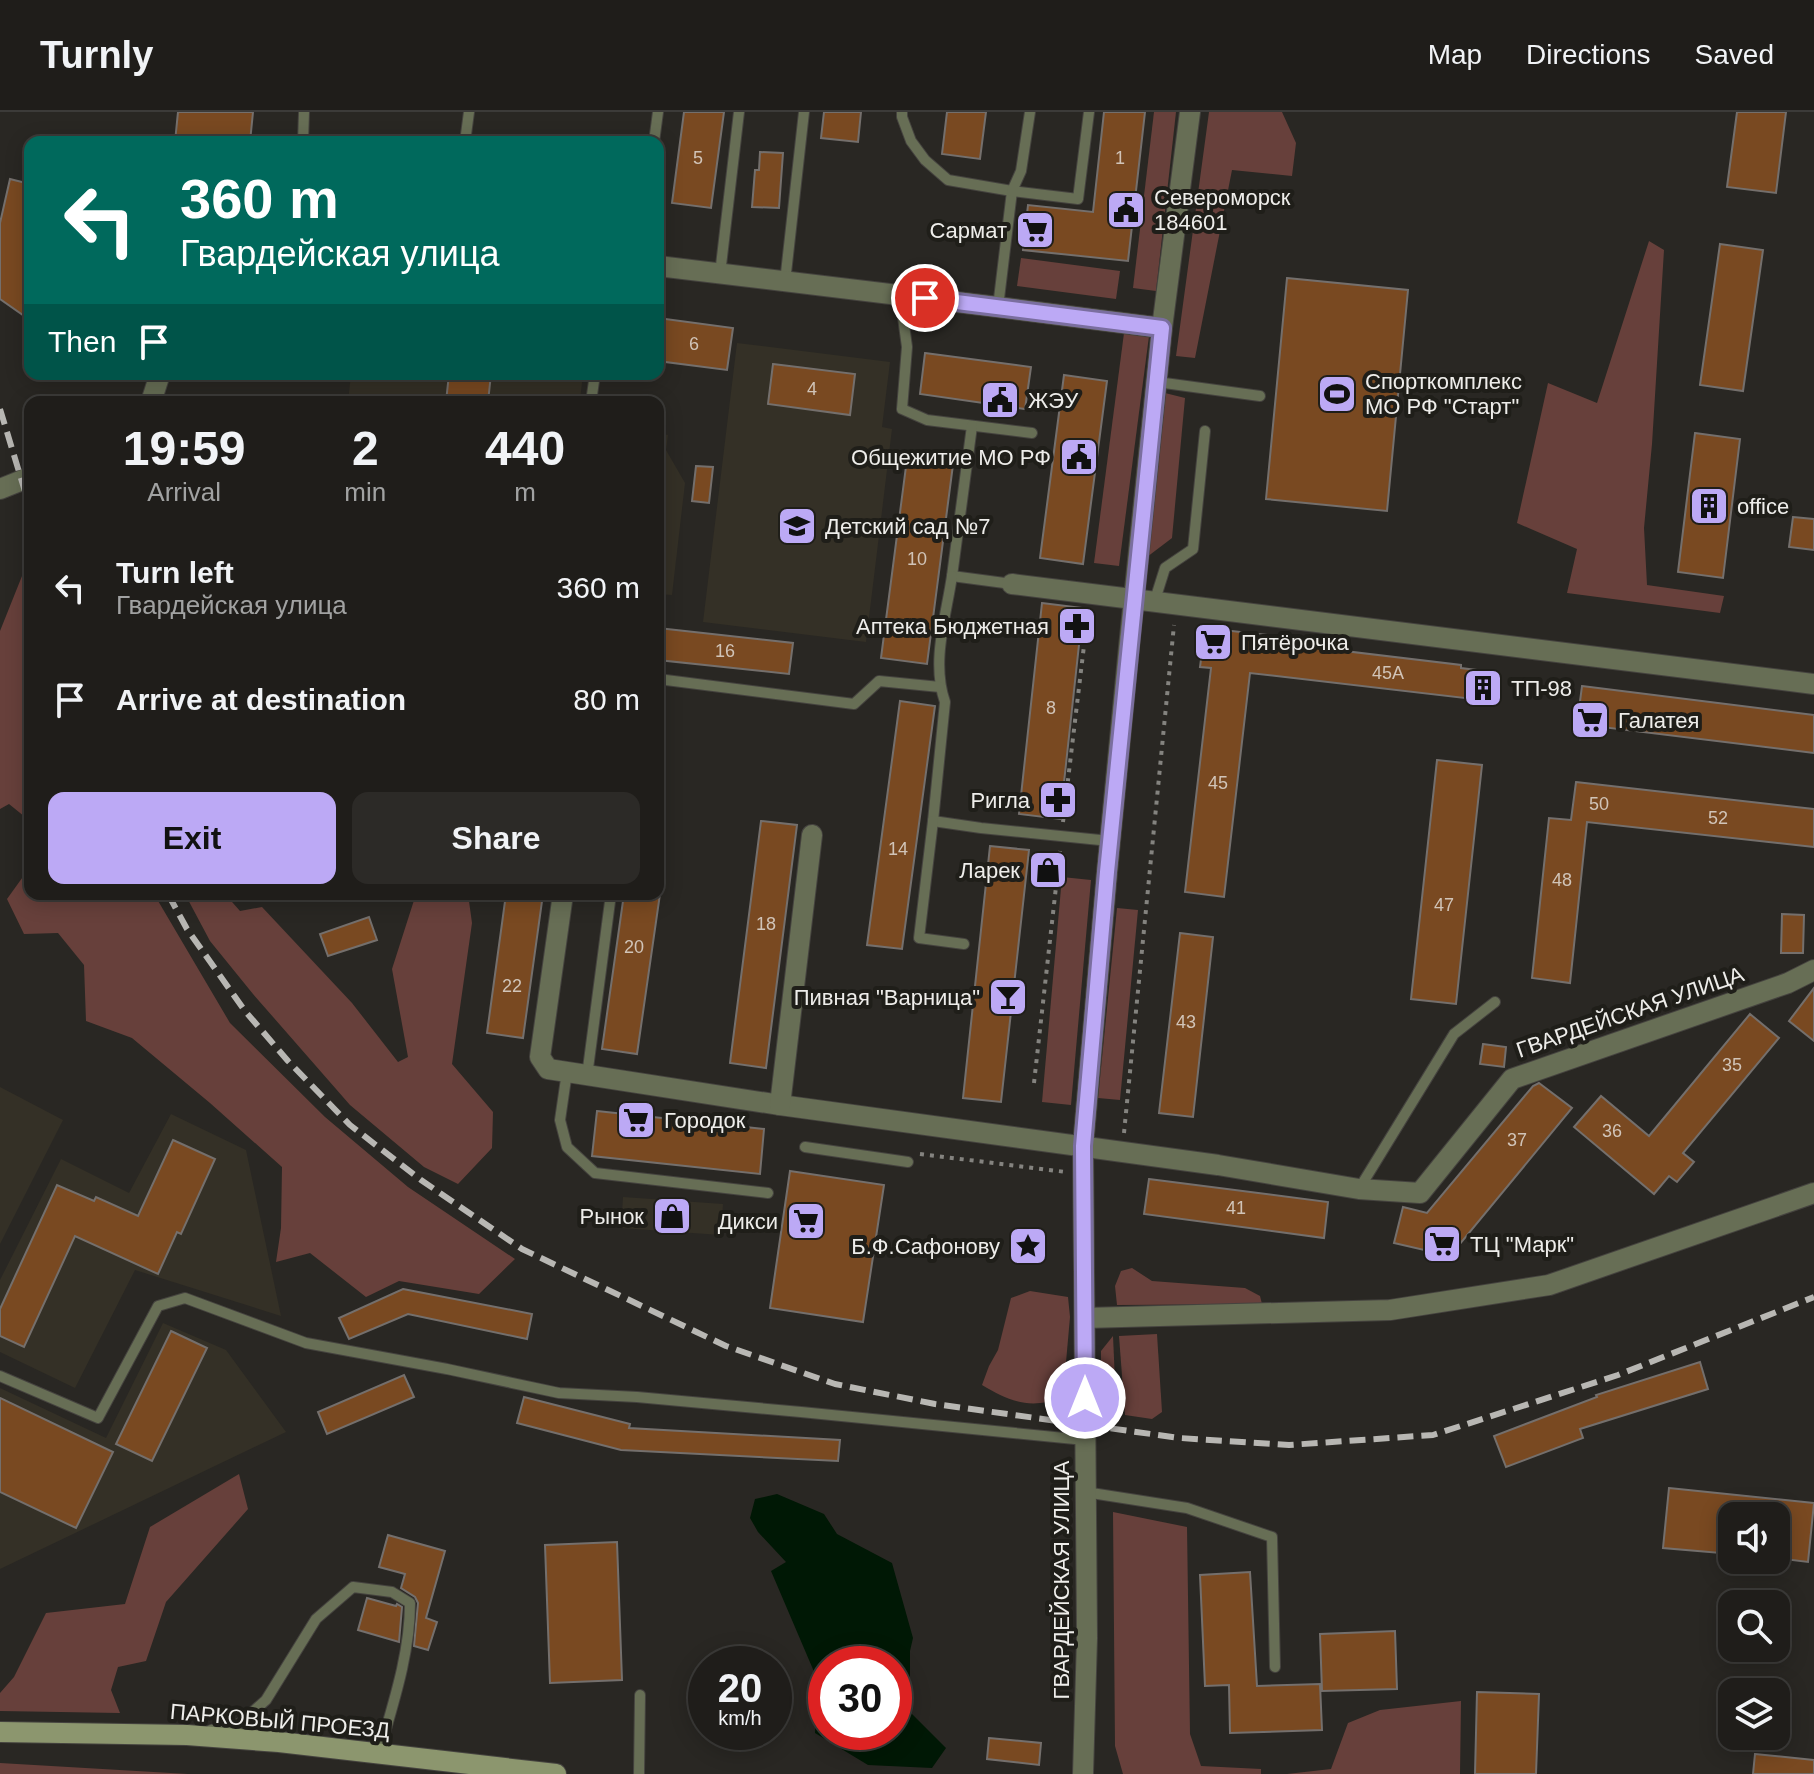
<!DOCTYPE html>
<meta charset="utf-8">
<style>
:root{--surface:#1f1d1a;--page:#2c2a27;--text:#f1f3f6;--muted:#a1a2a2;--line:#3c3b39;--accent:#bca9f5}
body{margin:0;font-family:Arial,sans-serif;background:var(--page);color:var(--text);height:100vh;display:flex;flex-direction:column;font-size:30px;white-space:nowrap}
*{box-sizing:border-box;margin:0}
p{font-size:26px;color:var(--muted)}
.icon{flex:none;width:44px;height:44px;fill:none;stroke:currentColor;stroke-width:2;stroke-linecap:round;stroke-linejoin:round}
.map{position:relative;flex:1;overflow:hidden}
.side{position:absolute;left:24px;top:284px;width:640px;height:504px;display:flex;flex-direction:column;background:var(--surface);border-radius:16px;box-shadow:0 4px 20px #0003,0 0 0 2px var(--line)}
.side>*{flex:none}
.banner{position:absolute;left:24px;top:24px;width:640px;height:244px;border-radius:16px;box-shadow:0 4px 20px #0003,0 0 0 2px var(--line);background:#00695c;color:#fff;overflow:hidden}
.buttons{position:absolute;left:1718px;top:1390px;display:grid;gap:16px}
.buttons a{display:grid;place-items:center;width:72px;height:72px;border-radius:16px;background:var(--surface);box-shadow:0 4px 20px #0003,0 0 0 2px var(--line);font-size:40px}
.speed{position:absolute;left:688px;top:1534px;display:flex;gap:16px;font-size:40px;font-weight:700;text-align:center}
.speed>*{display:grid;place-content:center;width:104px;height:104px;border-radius:50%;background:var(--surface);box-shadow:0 4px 20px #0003,0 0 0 2px var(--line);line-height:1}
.speed small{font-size:20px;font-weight:400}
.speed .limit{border:12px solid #d22;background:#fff;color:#111}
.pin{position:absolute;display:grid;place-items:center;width:68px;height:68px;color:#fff;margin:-34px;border:4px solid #fff;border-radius:50%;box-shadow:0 2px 8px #0007}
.me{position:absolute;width:88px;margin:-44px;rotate:0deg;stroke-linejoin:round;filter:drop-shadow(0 0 6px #0008)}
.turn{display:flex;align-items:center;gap:28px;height:168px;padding:0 24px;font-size:36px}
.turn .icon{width:104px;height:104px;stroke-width:2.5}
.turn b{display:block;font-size:56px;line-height:68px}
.then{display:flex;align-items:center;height:76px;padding:0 24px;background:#0003;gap:16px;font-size:30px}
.eta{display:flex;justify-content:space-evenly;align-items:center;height:136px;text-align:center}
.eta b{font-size:48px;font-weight:700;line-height:56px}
.action{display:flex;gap:16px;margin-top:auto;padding:16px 24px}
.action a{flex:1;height:92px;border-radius:16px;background:var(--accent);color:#111;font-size:32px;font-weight:700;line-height:92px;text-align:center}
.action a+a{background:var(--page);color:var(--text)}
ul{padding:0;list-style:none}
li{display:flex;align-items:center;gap:24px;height:112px;padding:0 24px}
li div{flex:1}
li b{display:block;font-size:30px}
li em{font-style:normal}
header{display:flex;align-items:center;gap:48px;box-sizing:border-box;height:112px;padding:0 40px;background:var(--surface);border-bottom:2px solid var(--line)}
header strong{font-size:38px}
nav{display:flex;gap:44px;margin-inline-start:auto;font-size:28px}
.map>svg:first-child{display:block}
</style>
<header>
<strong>Turnly</strong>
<nav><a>Map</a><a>Directions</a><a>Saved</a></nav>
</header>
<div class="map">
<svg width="1814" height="1662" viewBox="0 0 1814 1662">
<rect width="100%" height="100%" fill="#292723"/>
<!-- built -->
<g fill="#343026">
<polygon points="737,231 890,250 882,315 892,317 866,530 703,510"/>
<polygon points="351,262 583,262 580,288 598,290 348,290"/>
<polygon points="658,321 668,323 666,338 685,371 672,483 658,482"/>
<polygon points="0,975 63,1008 0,1132"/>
<polygon points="171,1002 246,1038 281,1204 135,1158 75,1276 0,1240 0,1168 61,1047 129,1081"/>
<polygon points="623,1085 723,1092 721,1123 621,1116"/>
<polygon points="163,1211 226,1238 286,1320 0,1457 0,1276 106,1326"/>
</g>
<!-- green -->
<g fill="#67403b">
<polygon points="1154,0 1176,0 1156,179 1133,176"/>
<polygon points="1209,0 1282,0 1296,31 1292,64 1232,58 1195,246 1176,244"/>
<polygon points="1649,129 1664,138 1652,332 1644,416 1647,473 1724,484 1720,501 1567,481 1577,437 1517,411 1548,271 1597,291"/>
<polygon points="1021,146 1120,159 1116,187 1017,174"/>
<polygon points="1124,221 1149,224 1119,454 1094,451"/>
<polygon points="1165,281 1185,286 1172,426 1147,445"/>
<polygon points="30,444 30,709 9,692 0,697 0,519"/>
<polygon points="30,755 30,782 154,782 230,911 325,1005 408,1075 515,1147 479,1182 399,1169 366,1185 310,1141 276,1150 281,1116 282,1055 210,991 132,926 86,909 84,853 58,821 24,822 7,787"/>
<polygon points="1062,765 1091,768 1071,993 1042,990"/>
<polygon points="185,782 225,782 240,799 262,795 352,891 398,950 408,945 392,857 416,782 468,782 472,811 452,952 493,1000 492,1036 458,1072 424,1055 350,993 253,882 210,829"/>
<polygon points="1117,796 1138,798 1120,988 1098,986"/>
<polygon points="1132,1156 1152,1169 1245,1176 1260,1184 1262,1192 1117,1193 1115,1174 1121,1159"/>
<path d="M1030,1179l38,6 2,20 -7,79c-31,15 -54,5 -81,-11l7,-19 9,-16 13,-52z"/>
<polygon points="1157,1222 1162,1300 1152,1307 1125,1303 1119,1224"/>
<polygon points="1113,1224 1116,1291 1101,1286 1101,1239"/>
<polygon points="239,1362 248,1397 166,1490 146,1549 118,1555 111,1578 120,1601 0,1599 0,1581 14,1565 46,1501 125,1492 150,1415"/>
<polygon points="1113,1400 1187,1415 1190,1622 1201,1654 1261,1657 1261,1662 1123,1662 1115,1634"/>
<polygon points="1461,1589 1460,1662 1287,1662 1331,1657 1348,1611 1380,1598"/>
<polygon points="0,1651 188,1662 0,1662"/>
</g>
<!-- water -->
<path fill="#001805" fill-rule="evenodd" d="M777,1382l47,20 13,20 55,29 21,75 -3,13v61l36,36 -14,20 -64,-3 -53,-32 3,-52 -47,-110 15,-9 -28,-30 -8,-14 5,-19zM826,1552h68v68h-68z"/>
<!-- building -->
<g fill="#794921" stroke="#746f6c" stroke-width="2">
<polygon points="178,0 253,0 250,30 175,30"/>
<polygon points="684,0 724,0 711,96 672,91"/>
<polygon points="824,0 861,0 858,30 821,26"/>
<polygon points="947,0 986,0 980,47 942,42"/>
<polygon points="1104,0 1145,0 1128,149 1023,138 1028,93 1093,100"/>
<polygon points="1737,0 1786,0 1776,81 1727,75"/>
<polygon points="760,40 783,41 779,96 752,95 755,58 759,58"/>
<polygon points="10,67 30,72 30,208 0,187 0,111"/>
<polygon points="1720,132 1763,138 1743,279 1700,273"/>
<polygon points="1287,166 1408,178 1387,399 1266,387"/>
<polygon points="658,206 733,216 727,258 658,249"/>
<polygon points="925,241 1031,255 1025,297 920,282"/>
<polygon points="773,252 855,262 850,303 768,292"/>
<polygon points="449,262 491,262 488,290 446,290"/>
<polygon points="1064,263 1107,269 1083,452 1040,446"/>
<polygon points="1695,321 1740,327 1723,466 1678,460"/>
<polygon points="908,339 954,345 927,552 881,546"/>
<polygon points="696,354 713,355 709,391 692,389"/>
<polygon points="1793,405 1814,407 1814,438 1789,435"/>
<polygon points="1042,491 1083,496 1060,707 1019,702"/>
<polygon points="658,516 793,531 789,562 658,548"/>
<polygon points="1205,516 1320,529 1320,536 1461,553 1461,556 1494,560 1489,593 1473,591 1474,587 1250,561 1224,785 1185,780 1211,556 1200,555"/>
<polygon points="1582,574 1814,603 1814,641 1577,612"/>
<polygon points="900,589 935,594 902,837 867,833"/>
<polygon points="1437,648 1482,653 1456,892 1411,887"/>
<polygon points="1576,670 1814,697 1814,735 1587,710 1570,871 1532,866 1549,706 1571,708"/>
<polygon points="761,709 797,713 766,956 730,951"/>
<polygon points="990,734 1029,738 1001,990 963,986"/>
<polygon points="506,782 543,782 523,926 487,921"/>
<polygon points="624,782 660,782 637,942 602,937"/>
<polygon points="1782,802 1804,803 1803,841 1781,841"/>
<polygon points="369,805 377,828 328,844 320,822"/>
<polygon points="1180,821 1213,825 1193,1005 1159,1001"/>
<polygon points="1814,876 1814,929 1789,909"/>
<polygon points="1750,902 1779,926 1683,1041 1694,1050 1677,1070 1669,1064 1654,1082 1574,1015 1601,984 1649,1024"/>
<polygon points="1483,932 1506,935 1504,955 1480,952"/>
<polygon points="1539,971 1572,996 1450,1144 1394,1131 1403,1095 1427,1101 1533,974"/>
<polygon points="597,999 764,1017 760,1062 592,1044"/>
<polygon points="173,1028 215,1047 181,1122 177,1120 158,1162 75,1124 24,1235 0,1224 0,1197 57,1073 94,1089 96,1085 138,1104"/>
<polygon points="790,1059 884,1073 863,1210 770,1196"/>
<polygon points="1149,1067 1328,1090 1324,1126 1144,1102"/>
<polygon points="403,1177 532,1202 527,1227 408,1202 349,1227 339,1206"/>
<polygon points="171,1219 207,1236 152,1349 116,1332"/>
<polygon points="1700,1250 1708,1277 1580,1317 1583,1326 1506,1355 1494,1324 1597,1285 1596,1283"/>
<polygon points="404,1263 414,1285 327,1322 318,1300"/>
<polygon points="524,1285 630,1312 629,1316 840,1328 838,1349 621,1338 517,1311"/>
<polygon points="0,1286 113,1340 76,1416 0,1380"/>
<polygon points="1669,1376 1814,1391 1808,1450 1776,1446 1776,1404 1732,1404 1732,1442 1663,1436"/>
<polygon points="388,1423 445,1439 426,1506 437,1510 428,1538 414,1534 418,1491 415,1485 401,1476 405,1462 379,1455"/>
<polygon points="617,1430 622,1568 550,1571 545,1433"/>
<polygon points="1250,1460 1257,1574 1320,1572 1322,1618 1230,1621 1229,1573 1205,1574 1200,1463"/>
<polygon points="367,1486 396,1494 397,1492 402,1495 399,1530 358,1518"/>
<polygon points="1395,1519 1397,1577 1322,1579 1320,1522"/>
<polygon points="1477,1580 1539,1582 1536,1662 1475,1662"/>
<polygon points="989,1626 1041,1631 1039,1653 987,1647"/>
<polygon points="1755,1642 1814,1648 1814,1662 1753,1662"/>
</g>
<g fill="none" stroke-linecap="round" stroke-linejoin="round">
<!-- lane casing -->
<g stroke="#45433f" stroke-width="12">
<g id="lane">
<polyline points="902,0 902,5 911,29 925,48 948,68 1012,79 998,195"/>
<polyline points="1030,0 1021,59 1012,79 1078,87 1089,0"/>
<polyline points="303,30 304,0"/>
<polyline points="465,30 469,0"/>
<polyline points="654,30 658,0"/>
<polyline points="720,162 739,0"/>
<polyline points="785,170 804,0"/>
<polyline points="900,183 907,235 902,297 927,308 1032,321"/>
<polyline points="1157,270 1260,284"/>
<polyline points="591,290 595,262"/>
<polyline points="972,314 952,464 1012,472"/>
<path d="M952,464c-6,41 -21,86 -7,126l-12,119 48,7 129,13"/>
<polyline points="1154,491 1165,456 1193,437 1205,319"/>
<polyline points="658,567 854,592 879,569 940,575"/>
<polyline points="933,709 919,826 964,832"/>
<polyline points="567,960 560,1008 567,1035 595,1061 768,1081"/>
<polyline points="587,964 611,782"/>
<polyline points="805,1035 908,1050"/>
<polyline points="1359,1077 1454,922 1495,890"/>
<polyline points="0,1264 98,1306 158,1194 185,1186 306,1231 447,1257 559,1281 637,1285 801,1300 1085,1328"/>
<polyline points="1085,1380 1187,1396 1272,1425 1275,1555"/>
<path d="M211,1618l28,-6 27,-24 50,-81 37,-32 39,5 18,11c0,51 -17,101 -31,150"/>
<polyline points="639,1662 640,1583"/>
</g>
</g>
<!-- street casing -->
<g stroke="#45433f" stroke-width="22">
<g id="street">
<polyline points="658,154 998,195 1162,216"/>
<polyline points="151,290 160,262"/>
<polyline points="0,377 30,365"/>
<polyline points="1012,472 1814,572"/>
<polyline points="563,782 540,945 548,957 780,993 1218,1053 1359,1077 1420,1081 1512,967 1788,871 1814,858"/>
<polyline points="780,993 812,723"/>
<polyline points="1085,1206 1390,1198 1549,1173 1814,1081"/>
<polyline points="1083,1662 1087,1526 1083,1034 1107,760 1129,535 1162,216 1190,0"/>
</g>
</g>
<!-- secondary casing -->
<g stroke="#45433f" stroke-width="22">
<polyline id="secondary" points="0,1620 187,1623 279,1630 556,1662"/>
</g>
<!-- path -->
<g stroke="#84837f" stroke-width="4" stroke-dasharray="4 6" stroke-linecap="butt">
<polyline points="1063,710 1088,500"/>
<polyline points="1034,971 1060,739"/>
<polyline points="1124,1021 1174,513"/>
<polyline points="920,1042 1066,1060"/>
</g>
<!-- lane -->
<use href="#lane" stroke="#676e55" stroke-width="10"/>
<!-- street -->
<use href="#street" stroke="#676e55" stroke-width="20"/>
<!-- secondary -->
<use href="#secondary" stroke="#8c966e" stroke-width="20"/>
<!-- rail -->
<g stroke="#b8b7b3" stroke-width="6" stroke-dasharray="16 8" stroke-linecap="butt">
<polyline points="0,297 30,396"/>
<polyline points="168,782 187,817 245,899 288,949 350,1013 421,1068 522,1137 726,1234 835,1272 935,1292 1180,1326 1289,1333 1433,1323 1618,1263 1814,1185"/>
</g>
</g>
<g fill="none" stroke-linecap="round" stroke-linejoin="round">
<!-- route casing -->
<g stroke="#7a6e9f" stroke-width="20">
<polyline id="route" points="925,186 1162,216 1107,760 1083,1034 1085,1286"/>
</g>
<!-- route -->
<use href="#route" stroke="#bca9f5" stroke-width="14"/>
</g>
<!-- icons -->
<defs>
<g id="civic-square" transform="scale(2)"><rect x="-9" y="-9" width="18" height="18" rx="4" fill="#bca9f5" stroke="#1f1e19"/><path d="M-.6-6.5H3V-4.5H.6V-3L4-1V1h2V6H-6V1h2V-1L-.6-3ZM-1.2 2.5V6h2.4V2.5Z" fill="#111"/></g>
<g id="supermarket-square" transform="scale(2)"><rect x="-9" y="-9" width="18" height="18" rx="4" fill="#bca9f5" stroke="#1f1e19"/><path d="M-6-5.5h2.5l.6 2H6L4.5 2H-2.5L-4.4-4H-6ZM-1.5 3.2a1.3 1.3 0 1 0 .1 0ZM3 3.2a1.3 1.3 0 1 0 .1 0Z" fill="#111"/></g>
<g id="stadium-square" transform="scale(2)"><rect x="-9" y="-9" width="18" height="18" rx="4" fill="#bca9f5" stroke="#1f1e19"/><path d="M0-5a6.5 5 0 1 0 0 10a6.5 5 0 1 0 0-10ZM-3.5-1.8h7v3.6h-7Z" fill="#111"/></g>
<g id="building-square" transform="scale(2)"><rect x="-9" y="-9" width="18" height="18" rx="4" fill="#bca9f5" stroke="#1f1e19"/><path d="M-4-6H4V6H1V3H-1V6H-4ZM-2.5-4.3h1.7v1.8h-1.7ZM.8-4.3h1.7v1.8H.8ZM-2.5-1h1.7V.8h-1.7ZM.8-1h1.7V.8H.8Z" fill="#111"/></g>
<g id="school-square" transform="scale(2)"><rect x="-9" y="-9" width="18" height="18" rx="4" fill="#bca9f5" stroke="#1f1e19"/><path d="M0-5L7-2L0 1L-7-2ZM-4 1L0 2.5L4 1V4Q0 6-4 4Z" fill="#111"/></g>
<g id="pharmacy-square" transform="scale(2)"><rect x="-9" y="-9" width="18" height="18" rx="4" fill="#bca9f5" stroke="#1f1e19"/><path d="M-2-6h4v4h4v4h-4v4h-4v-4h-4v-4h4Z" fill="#111"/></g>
<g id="shop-square" transform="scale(2)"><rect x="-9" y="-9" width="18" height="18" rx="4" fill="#bca9f5" stroke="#1f1e19"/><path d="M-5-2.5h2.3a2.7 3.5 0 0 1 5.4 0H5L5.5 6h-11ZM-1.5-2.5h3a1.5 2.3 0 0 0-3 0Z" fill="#111"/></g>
<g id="bar-square" transform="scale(2)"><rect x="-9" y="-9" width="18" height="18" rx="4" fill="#bca9f5" stroke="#1f1e19"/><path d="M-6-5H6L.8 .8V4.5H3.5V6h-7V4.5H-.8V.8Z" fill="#111"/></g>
<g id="sight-square" transform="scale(2)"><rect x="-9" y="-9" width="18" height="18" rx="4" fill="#bca9f5" stroke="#1f1e19"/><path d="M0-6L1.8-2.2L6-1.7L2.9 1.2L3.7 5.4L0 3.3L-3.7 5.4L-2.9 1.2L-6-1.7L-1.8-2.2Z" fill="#111"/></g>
</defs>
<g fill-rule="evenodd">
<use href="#civic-square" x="1126" y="98"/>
<use href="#supermarket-square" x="1035" y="118"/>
<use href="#stadium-square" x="1337" y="282"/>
<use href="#civic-square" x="1000" y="288"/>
<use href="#civic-square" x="1079" y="345"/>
<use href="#building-square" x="1709" y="394"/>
<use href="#school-square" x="797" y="414"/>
<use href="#pharmacy-square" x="1077" y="514"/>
<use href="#supermarket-square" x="1213" y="530"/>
<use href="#building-square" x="1483" y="576"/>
<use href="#supermarket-square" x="1590" y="608"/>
<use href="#pharmacy-square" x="1058" y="688"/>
<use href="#shop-square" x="1048" y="758"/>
<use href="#bar-square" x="1008" y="885"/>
<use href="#supermarket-square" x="636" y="1008"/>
<use href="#shop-square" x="672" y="1104"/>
<use href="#supermarket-square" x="806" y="1109"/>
<use href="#supermarket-square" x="1442" y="1132"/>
<use href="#sight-square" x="1028" y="1134"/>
</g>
<g text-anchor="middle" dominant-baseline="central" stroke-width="8" stroke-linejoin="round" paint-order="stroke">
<!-- number labels -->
<g font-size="18" fill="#d1c4b8">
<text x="698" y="46">5</text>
<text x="1120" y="46">1</text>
<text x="694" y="232">6</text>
<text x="812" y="277">4</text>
<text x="917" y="447">10</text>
<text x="725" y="539">16</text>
<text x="1388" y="561">45А</text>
<text x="1051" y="596">8</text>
<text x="1218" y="671">45</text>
<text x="1599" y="692">50</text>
<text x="1718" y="706">52</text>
<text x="898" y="737">14</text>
<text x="1562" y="768">48</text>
<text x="1444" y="793">47</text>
<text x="766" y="812">18</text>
<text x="634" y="835">20</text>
<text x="512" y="874">22</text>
<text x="1186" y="910">43</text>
<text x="1732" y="953">35</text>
<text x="1612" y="1019">36</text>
<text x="1517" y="1028">37</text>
<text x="1236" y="1096">41</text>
</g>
<!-- poi labels -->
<g font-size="22" fill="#eeedea" stroke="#1f1e19" text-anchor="start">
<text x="1154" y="85">Североморск<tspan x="1154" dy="25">184601</tspan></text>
<text x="1007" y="118" text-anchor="end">Сармат</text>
<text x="1365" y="269">Спорткомплекс<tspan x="1365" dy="25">МО РФ "Старт"</tspan></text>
<text x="1028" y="288">ЖЭУ</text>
<text x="1051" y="345" text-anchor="end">Общежитие МО РФ</text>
<text x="1737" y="394">office</text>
<text x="825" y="414">Детский сад №7</text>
<text x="1049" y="514" text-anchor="end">Аптека Бюджетная</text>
<text x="1241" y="530">Пятёрочка</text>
<text x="1511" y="576">ТП-98</text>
<text x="1618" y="608">Галатея</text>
<text x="1030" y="688" text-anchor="end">Ригла</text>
<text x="1020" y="758" text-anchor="end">Ларек</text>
<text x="980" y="885" text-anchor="end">Пивная "Варница"</text>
<text x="664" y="1008">Городок</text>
<text x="644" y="1104" text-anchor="end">Рынок</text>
<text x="778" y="1109" text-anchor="end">Дикси</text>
<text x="1470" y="1132">ТЦ "Марк"</text>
<text x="1000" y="1134" text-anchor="end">Б.Ф.Сафонову</text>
</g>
<!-- street labels -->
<g font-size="22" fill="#eeedea" stroke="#1f1e19">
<text transform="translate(1630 900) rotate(-19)">ГВАРДЕЙСКАЯ УЛИЦА</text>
<text transform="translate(1061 1468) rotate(-90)">ГВАРДЕЙСКАЯ УЛИЦА</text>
<text transform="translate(280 1609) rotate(5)">ПАРКОВЫЙ ПРОЕЗД</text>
</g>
</g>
</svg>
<div class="buttons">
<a><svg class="icon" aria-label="sound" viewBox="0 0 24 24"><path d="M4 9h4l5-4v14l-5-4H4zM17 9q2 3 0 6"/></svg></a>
<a><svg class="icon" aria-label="search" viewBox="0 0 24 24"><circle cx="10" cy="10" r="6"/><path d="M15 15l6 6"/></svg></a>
<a><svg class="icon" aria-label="layers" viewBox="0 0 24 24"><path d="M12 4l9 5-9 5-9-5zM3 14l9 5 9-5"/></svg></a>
</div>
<div class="speed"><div>20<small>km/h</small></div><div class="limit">30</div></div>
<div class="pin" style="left:925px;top:186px;background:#d93025"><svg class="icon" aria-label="arrive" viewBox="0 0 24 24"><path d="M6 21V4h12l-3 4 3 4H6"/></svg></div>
<svg class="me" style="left:1085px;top:1286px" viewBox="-20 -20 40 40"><circle r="17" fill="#bca9f5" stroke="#fff" stroke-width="3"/><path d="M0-11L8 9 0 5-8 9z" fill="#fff"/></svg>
<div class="banner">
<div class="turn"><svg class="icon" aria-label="left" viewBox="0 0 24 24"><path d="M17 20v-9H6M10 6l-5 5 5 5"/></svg><div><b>360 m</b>Гвардейская улица</div></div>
<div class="then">Then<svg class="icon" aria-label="arrive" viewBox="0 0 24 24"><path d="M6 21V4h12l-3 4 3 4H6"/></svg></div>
</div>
<section class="side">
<div class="eta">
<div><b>19:59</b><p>Arrival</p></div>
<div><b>2</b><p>min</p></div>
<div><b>440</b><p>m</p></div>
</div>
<ul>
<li><svg class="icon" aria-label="left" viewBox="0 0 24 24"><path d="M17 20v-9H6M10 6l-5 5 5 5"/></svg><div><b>Turn left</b><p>Гвардейская улица</p></div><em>360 m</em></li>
<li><svg class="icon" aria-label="arrive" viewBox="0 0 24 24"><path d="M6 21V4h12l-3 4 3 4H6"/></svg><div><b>Arrive at destination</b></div><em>80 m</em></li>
</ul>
<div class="action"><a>Exit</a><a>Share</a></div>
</section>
</div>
